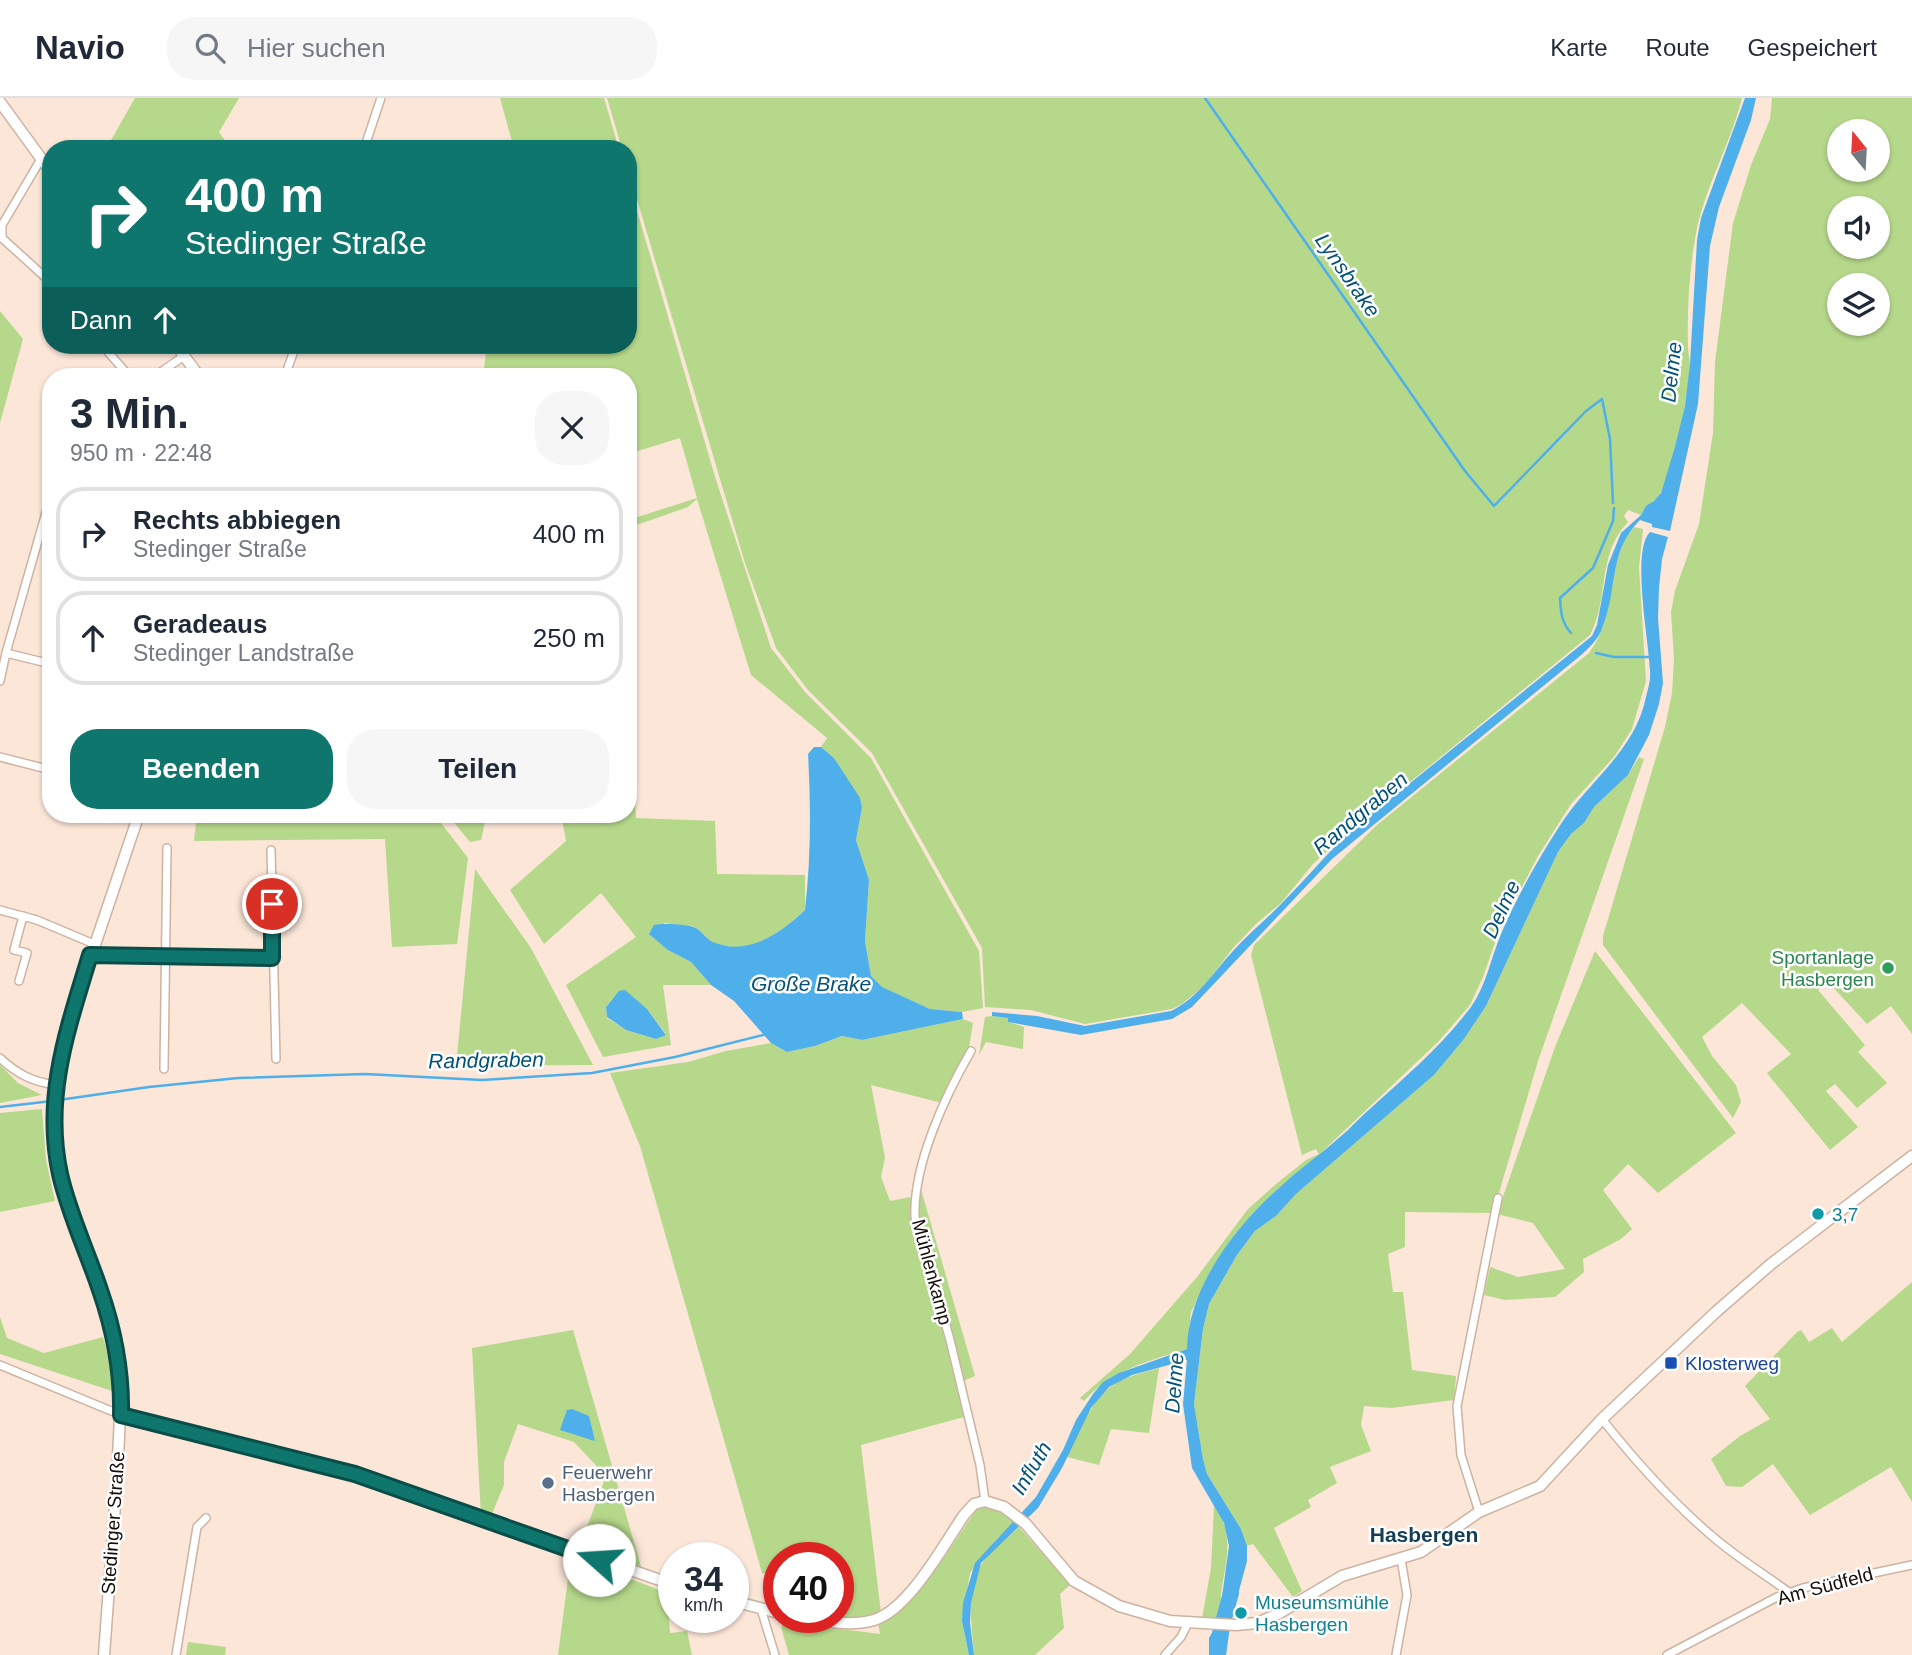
<!DOCTYPE html>
<html lang="de">
<meta charset="utf-8">
<style>
:root{--surface:#fff;--page:#f6f6f7;--text:#1f2937;--muted:#747a83;--line:#e0e1e3;--accent:#0f766e}
body{margin:0;font-family:Helvetica,sans-serif;background:var(--page);color:var(--text);height:100vh;display:flex;flex-direction:column;font-size:26px;white-space:nowrap}
*{box-sizing:border-box;margin:0}
p{font-size:23px;color:var(--muted)}
.icon{flex:none;width:38px;height:38px;fill:none;stroke:currentColor;stroke-width:2;stroke-linecap:round;stroke-linejoin:round}
.map{position:relative;flex:1;overflow:hidden}
.details{position:absolute;left:42px;top:270px;width:595px;height:455px;display:flex;flex-direction:column;background:var(--surface);border-radius:28px;box-shadow:0 2px 5px #0004}
.details>*{flex:none}
.hud{position:absolute;left:42px;top:42px;width:595px;height:214px;border-radius:28px;box-shadow:0 2px 5px #0004;background:#0f766e;color:#fff;overflow:hidden}
.needle{width:46px;rotate:342deg}
.fabs{position:absolute;left:1827px;top:21px;display:grid;gap:14px}
.fabs a{display:grid;place-items:center;width:63px;height:63px;border-radius:50%;background:var(--surface);box-shadow:0 2px 5px #0004;font-size:35px}
.speed{position:absolute;left:658px;top:1444px;display:flex;gap:14px;font-size:35px;font-weight:700;text-align:center}
.speed>*{display:grid;place-content:center;width:91px;height:91px;border-radius:50%;background:var(--surface);box-shadow:0 2px 5px #0004;line-height:1}
.speed small{font-size:18px;font-weight:400}
.speed .limit{border:10px solid #d22;background:#fff;color:#111}
.pin{position:absolute;display:grid;place-items:center;width:60px;height:60px;color:#fff;margin:-30px;border:4px solid #fff;border-radius:50%;box-shadow:0 2px 7px #0007}
.me{position:absolute;width:77px;margin:-38px;rotate:289deg;stroke-linejoin:round;filter:drop-shadow(0 0 5px #0008)}
.turn{display:flex;align-items:center;gap:24px;height:147px;padding:0 28px;font-size:32px}
.turn .icon{width:91px;height:91px;stroke-width:2.5}
.turn b{display:block;font-size:49px;line-height:60px}
.then{display:flex;align-items:center;height:66px;padding:0 28px;background:#0003;gap:14px;font-size:26px}
.round{display:grid;place-items:center;flex:none;width:74px;height:74px;border-radius:28px;background:var(--page)}
.overview{display:flex;align-items:center;justify-content:space-between;height:119px;padding:0 28px}
h1{font-size:42px;font-weight:800;line-height:52px}
.action{display:flex;gap:14px;margin-top:auto;padding:14px 28px}
.action a{flex:1;height:80px;border-radius:28px;background:var(--accent);color:#fff;font-size:28px;font-weight:800;line-height:80px;text-align:center}
.action a+a{background:var(--page);color:var(--text)}
ul{padding:0;list-style:none}
li{display:flex;align-items:center;gap:21px;height:94px;margin:0 14px 10px;padding:0 14px;border:4px solid var(--line);border-radius:28px}
li div{flex:1}
li b{display:block;font-size:26px}
li em{font-style:normal}
header{display:flex;align-items:center;gap:42px;box-sizing:border-box;height:98px;padding:0 35px;background:var(--surface);border-bottom:2px solid var(--line)}
header strong{font-size:33px}
nav{display:flex;gap:38px;margin-inline-start:auto;font-size:24px}
.search{width:490px;height:63px;background:var(--page);display:flex;align-items:center;gap:18px;box-sizing:border-box;padding:0 24px;border-radius:28px;color:var(--muted);font-size:26px}
.map>svg:first-child{display:block}
</style>
<header>
<strong>Navio</strong>
<div class="search"><svg class="icon" aria-label="search" viewBox="0 0 24 24"><circle cx="10" cy="10" r="6"/><path d="M15 15l6 6"/></svg>Hier suchen</div>
<nav><a>Karte</a><a>Route</a><a>Gespeichert</a></nav>
</header>
<div class="map">
<svg width="1912" height="1557" viewBox="0 0 1912 1557">
<rect width="100%" height="100%" fill="#fbe6d8"/>
<!-- green -->
<g fill="#b6d88b" fill-rule="evenodd">
<polygon points="135,0 239,0 219,34 231,51 106,51"/>
<polygon points="500,0 604,0 619,51 514,51"/>
<path d="M607,0h1135c-12,48 -39,92 -47,141 -6,35 -8,72 -7,107 0,7 2,14 2,21 -3,35 -14,93 -29,125 -5,10 -14,11 -20,23l-13,-5 -4,6 4,6c-32,34 -18,75 -38,113l-246,201 -31,28 -32,39 -24,20 -24,25 -28,37 -23,19 -10,5 -87,15 -54,-14 -46,-3 -3,-59 -110,-195 -64,-63 -32,-42 -31,-85 -117,-394v-20h-6z"/>
<path d="M1772,0h140v936l-21,-28 -24,18 -38,-41 -11,7 47,55 -7,7 29,31 -30,25 -22,-24 -9,7 32,36 -28,23 -63,-77 24,-19 -49,-51 -40,34 10,19 24,29 5,17 -8,16 -130,-173v-9l62,-209 7,-34 2,-34 -3,-47 4,-21 24,-67 14,-91 2,-71 18,-139 18,-58 19,-46zM1839,33h39v39h-39zM1839,110h39v39h-39zM1839,187h39v39h-39z"/>
<polygon points="628,82 716,382 771,550 805,594 871,660 979,853 983,910 962,914 930,911 881,889 871,878 865,843 869,782 856,742 862,710 834,660 821,649 827,640 751,577 697,401 688,409 628,430 628,422 697,400 680,340 628,356 628,278 483,278 487,247 628,247"/>
<polygon points="0,213 23,241 0,325"/>
<path d="M1634,429l9,2 -4,38 7,114 -14,48 -18,28 -43,47 -33,52 -39,75 -16,46 -13,28 -31,36 -132,125 -28,22 -43,45 -19,28 -26,51 -4,37c-38,12 -76,21 -103,52l-4,-3 50,-44 67,-77 51,-68 28,-25 30,-24 13,-6 -3,-5 -14,6 -51,-200 3,-10 123,-120 212,-172c31,-41 15,-90 45,-126z"/>
<path d="M631,597l5,123 79,3 2,53 88,1v35c-24,23 -59,48 -92,32 -9,-4 -12,-14 -22,-16 -9,-2 -18,-1 -27,-3l4,27 23,12 20,23h-48l8,60 -68,12 -37,-72 70,-48 -35,-44 -57,51 -34,-54 56,-49 -5,-27h67v-118zM612,901l35,10 19,25 -10,5 -30,-9 -19,-12 -1,-11z"/>
<polygon points="1639,659 1644,661 1538,963 1493,1115 1405,1114 1405,1149 1388,1156 1393,1194 1403,1194 1412,1272 1456,1278 1454,1302 1391,1310 1364,1308 1361,1327 1371,1353 1330,1369 1337,1385 1308,1402 1311,1409 1274,1430 1302,1493 1293,1499 1253,1446 1247,1448 1241,1431 1207,1376 1203,1361 1194,1306 1203,1231 1209,1206 1237,1157 1255,1133 1276,1118 1296,1096 1434,977 1464,941 1486,908 1558,754 1571,736 1584,725 1594,709 1628,677"/>
<polygon points="197,716 434,716 468,760 457,846 392,849 385,741 194,743"/>
<polygon points="447,716 487,716 481,742 470,744"/>
<polygon points="475,771 531,850 593,967 456,968"/>
<polygon points="1595,853 1736,1035 1658,1095 1628,1066 1603,1092 1632,1131 1621,1141 1583,1161 1584,1174 1555,1199 1505,1202 1484,1197 1490,1169 1518,1179 1565,1171 1533,1125 1497,1116 1555,949"/>
<polygon points="992,918 1009,920 1009,924 1024,929 1023,951 986,944 979,957 985,919"/>
<path d="M963,921l10,4 -4,25 -27,55 -71,-18 14,73 -4,19 9,24 20,-4 54,220 -103,28 20,168c-17,7 -32,7 -51,4h8v-59h-59v17l-17,-2 -122,-427 -30,-73 78,-11 38,-11 45,-8 16,9 28,-6 27,-10 20,4z"/>
<polygon points="0,967 18,985 42,997 0,1005"/>
<polygon points="42,1011 46,1062 55,1103 0,1114 0,1015"/>
<polygon points="920,1088 975,1278 963,1283 919,1123 917,1107"/>
<polygon points="1912,1184 1912,1404 1891,1369 1810,1417 1773,1366 1742,1389 1726,1388 1711,1361 1740,1338 1770,1321 1745,1288 1797,1234 1801,1232 1809,1244 1832,1230 1842,1244"/>
<polygon points="0,1219 7,1240 44,1255 103,1239 110,1266 112,1293 0,1256"/>
<polygon points="573,1232 642,1472 580,1448 606,1378 574,1344 518,1326 504,1364 504,1387 492,1416 481,1418 472,1250"/>
<path d="M1159,1270l-10,65 -38,-4 -12,36 -32,-8c9,-21 26,-59 45,-71 14,-10 30,-13 47,-18z"/>
<path d="M984,1407l10,1 21,16 -18,17 -27,34 -8,48 7,34h-180l-8,-28 4,-5 95,12 -2,-11c43,-20 72,-77 99,-114z"/>
<path d="M1214,1408c20,26 13,52 8,81 -2,11 0,21 -3,32l-17,-1 9,-50z"/>
<path d="M1019,1429l51,58 -10,9 4,34 -29,27h-61c-2,-28 -9,-68 9,-93 9,-13 24,-24 36,-35z"/>
<polygon points="571,1458 670,1496 668,1503 670,1535 687,1533 692,1557 558,1557"/>
<polygon points="188,1544 226,1549 225,1557 186,1557"/>
</g>
<!-- water -->
<g fill="#4eafeb">
<path d="M1745,0h11l-5,22 -32,87 -9,39 -12,158 -28,127 -18,-4v-3l-12,-4c-32,32 -22,68 -37,106 -4,13 -13,21 -23,30l-248,203 -140,148 -20,12 -91,16 -73,-13v-4l-16,-2v-4l45,4 48,10 86,-15c27,-13 42,-38 62,-60 15,-17 34,-32 50,-49 22,-22 41,-45 63,-67l246,-199 5,-11 11,-60 13,-32 20,-18 5,-9 8,-5 7,-8 14,-46 10,-41 5,-42 7,-124 4,-22z"/>
<path d="M1650,434l18,5 -6,22 -3,29 -1,30 5,65 -4,21 -10,31 -21,40 -34,32 -10,16 -13,11 -13,18 -72,154 -22,33 -30,36 -138,119 -20,22 -21,15 -18,24 -28,49 -6,25 -9,75 9,55 4,15 34,55 6,17v15l-14,52 -11,-3 -1,-6 8,-58 -5,-23 -32,-55 -9,-64 4,-44 -55,15 -23,12 -18,21 -29,60 -24,40 -57,55 -10,40 -1,20 4,32h-5l-7,-34 1,-18 12,-40 61,-66 27,-47 13,-30 17,-26 10,-12 16,-9 68,-24c1,-61 48,-122 92,-161 19,-18 41,-33 61,-51 11,-9 20,-20 31,-29 37,-34 69,-60 100,-101 15,-21 20,-49 30,-73 16,-37 36,-73 58,-107 28,-45 76,-75 87,-130 2,-8 5,-18 4,-26 -1,-29 -19,-121 0,-139z"/>
<path d="M814,649h7l13,11 26,40 2,10 -6,32 13,40 -4,61 6,35 11,11 48,22 32,3 1,7 -101,21 -20,-4 -27,10 -28,6 -16,-9 -37,-42 -23,-16 -20,-23 -23,-12 -19,-16 5,-9c9,-2 34,-1 42,3 7,4 10,11 17,14 34,15 68,-9 92,-32 6,-52 6,-104 3,-156z"/>
<polygon points="625,892 647,911 666,937 656,941 626,932 607,919 606,909 619,893"/>
<polygon points="572,1311 589,1318 595,1343 560,1332 567,1312"/>
<polygon points="1221,1520 1231,1521 1226,1557 1209,1557 1209,1540"/>
</g>
<g fill="none" stroke-linecap="round" stroke-linejoin="round">
<!-- stream -->
<g stroke="#4eafeb" stroke-width="2.5">
<polyline points="1205,0 1465,373 1494,408 1586,313 1602,301 1610,341 1613,405"/>
<path d="M1571,535c-10,-11 -10,-21 -11,-35l33,-30 20,-47 1,-13"/>
<polyline points="1596,555 1614,559 1651,559"/>
<polyline points="59,1002 149,989 238,980 365,976 482,982 592,975 675,959 767,936"/>
<polyline points="0,1009 52,1003"/>
</g>
<!-- river -->
<polyline stroke="#4eafeb" stroke-width="16" points="1218,1557 1219,1539 1231,1495"/>
<!-- street casing -->
<g stroke="#ccb3a2" stroke-width="10">
<g id="street">
<polyline points="364,51 381,0"/>
<polyline points="41,61 2,127 2,140 46,180"/>
<polyline points="102,247 129,278"/>
<polyline points="155,278 184,258"/>
<polyline points="285,278 296,247"/>
<polyline points="51,397 6,555 51,566"/>
<polyline points="0,583 6,555"/>
<polyline points="0,659 51,672"/>
<polyline points="271,752 276,961"/>
<polyline points="0,812 37,822 94,846"/>
<polyline points="91,857 273,860"/>
<polyline points="19,883 27,855 14,852 23,818"/>
<path d="M971,953c-26,45 -58,114 -56,166l35,123 30,125 5,36"/>
<path d="M0,960c17,16 33,24 56,27"/>
<polyline points="164,971 167,750"/>
<polyline points="0,1267 121,1317"/>
<path d="M1602,1321c34,43 69,82 110,117 24,21 52,38 78,57"/>
<polyline points="1479,1414 1461,1357 1457,1308 1498,1100"/>
<polyline points="761,1511 775,1557"/>
<polyline points="176,1557 197,1429 206,1420"/>
<polyline points="1165,1557 1181,1539 1188,1525"/>
<polyline points="1396,1557 1407,1497 1401,1461"/>
<polyline points="1667,1557 1777,1499 1803,1490 1912,1467"/>
</g>
</g>
<!-- secondary casing -->
<g stroke="#ccb3a2" stroke-width="13">
<g id="secondary">
<polyline points="0,4 51,74"/>
<polyline points="176,247 199,278"/>
<polyline points="121,1317 355,1376 674,1487"/>
<polyline points="733,1503 779,1515"/>
<path d="M799,1519c23,4 52,10 75,3 35,-11 69,-74 90,-105l10,-11 11,-3 19,6 22,17 48,57 45,25 51,15 66,4 21,-2 21,-9 64,-38 79,-24 58,-40 61,-26 62,-67 115,-108 54,-47 141,-108"/>
<polyline points="104,1557 117,1380 121,1298 120,1277 113,1234 100,1193 68,1105 60,1074 55,1043 55,994 64,939 139,716"/>
</g>
</g>
<!-- street -->
<use href="#street" stroke="#fff" stroke-width="7"/>
<!-- secondary -->
<use href="#secondary" stroke="#fff" stroke-width="10"/>
</g>
<g fill="none" stroke-linecap="round" stroke-linejoin="round">
<!-- route casing -->
<g stroke="#0a4d48" stroke-width="18">
<path id="route" d="M272,806v54l-182,-3c-22,73 -47,141 -30,219 9,40 27,77 40,116 14,40 22,82 21,125l234,59 244,86"/>
</g>
<!-- route -->
<use href="#route" stroke="#0f766e" stroke-width="12"/>
</g>
<!-- markers -->
<circle fill="#2e9e5b" stroke="#fff" stroke-width="2.5" cx="1888" cy="870" r="7"/>
<g fill="#0f9aa8" stroke="#fff" stroke-width="2.5">
<circle cx="1818" cy="1116" r="7"/>
<circle cx="1241" cy="1515" r="7"/>
</g>
<rect fill="#1a4fb4" stroke="#fff" stroke-width="2.5" x="1664" y="1258" width="14" height="14" rx="3.5"/>
<circle fill="#5c6f8a" stroke="#fff" stroke-width="2.5" cx="548" cy="1385" r="7"/>
<g text-anchor="middle" dominant-baseline="central" stroke-width="5" stroke-linejoin="round" paint-order="stroke">
<!-- leisure labels -->
<g font-size="19" fill="#27864d" stroke="#fff" text-anchor="end">
<text x="1874" y="859">Sportanlage<tspan x="1874" dy="22">Hasbergen</tspan></text>
</g>
<!-- culture labels -->
<g font-size="19" fill="#0d838f" stroke="#fff" text-anchor="start">
<text x="1832" y="1116">3,7</text>
<text x="1255" y="1504">Museumsmühle<tspan x="1255" dy="22">Hasbergen</tspan></text>
</g>
<!-- street labels -->
<g font-size="19" fill="#150c07" stroke="#fff">
<text transform="translate(932 1174) rotate(75)">Mühlenkamp</text>
<text transform="translate(113 1425) rotate(-86)">Stedinger Straße</text>
<text transform="translate(1825 1488) rotate(-15)">Am Südfeld</text>
</g>
<!-- transit labels -->
<g font-size="19" fill="#164399" stroke="#fff" text-anchor="start">
<text x="1685" y="1265">Klosterweg</text>
</g>
<!-- service labels -->
<g font-size="19" fill="#4e5e75" stroke="#fff" text-anchor="start">
<text x="562" y="1374">Feuerwehr<tspan x="562" dy="22">Hasbergen</tspan></text>
</g>
<!-- water labels -->
<g font-size="21" font-style="italic" fill="#02527a" stroke="#fff">
<text transform="translate(1348 177) rotate(55)">Lynsbrake</text>
<text transform="translate(1671 274) rotate(-84)">Delme</text>
<text transform="translate(1360 715) rotate(-40)">Randgraben</text>
<text transform="translate(1501 811) rotate(-65)">Delme</text>
<text x="811" y="885">Große Brake</text>
<text transform="translate(486 962) rotate(-1)">Randgraben</text>
<text transform="translate(1174 1285) rotate(-86)">Delme</text>
<text transform="translate(1031 1370) rotate(-59)">Influth</text>
</g>
<!-- neighbourhood labels -->
<g font-size="21" font-weight="bold" fill="#143e54" stroke="#fff">
<text x="1424" y="1436">Hasbergen</text>
</g>
</g>
</svg>
<div class="fabs">
<a><svg class="needle" viewBox="-14 -14 28 28"><path d="M0-13l5 13h-10z" fill="#e53935"/><path d="M0 13l5-13h-10z" fill="#747a83"/></svg></a>
<a><svg class="icon" aria-label="sound" viewBox="0 0 24 24"><path d="M4 9h4l5-4v14l-5-4H4zM17 9q2 3 0 6"/></svg></a>
<a><svg class="icon" aria-label="layers" viewBox="0 0 24 24"><path d="M12 4l9 5-9 5-9-5zM3 14l9 5 9-5"/></svg></a>
</div>
<div class="speed"><div>34<small>km/h</small></div><div class="limit">40</div></div>
<div class="pin" style="left:272px;top:806px;background:#d93025"><svg class="icon" aria-label="arrive" viewBox="0 0 24 24"><path d="M6 21V4h12l-3 4 3 4H6"/></svg></div>
<svg class="me" style="left:599px;top:1462px" viewBox="-20 -20 40 40"><circle r="19" fill="#fff"/><path d="M0-13L10 11 0 6-10 11z" fill="#0f766e"/></svg>
<div class="hud">
<div class="turn"><svg class="icon" aria-label="right" viewBox="0 0 24 24"><path d="M7 20v-9h11M14 6l5 5-5 5"/></svg><div><b>400 m</b>Stedinger Straße</div></div>
<div class="then">Dann<svg class="icon" aria-label="ahead" viewBox="0 0 24 24"><path d="M12 20V5M6 11l6-6 6 6"/></svg></div>
</div>
<section class="details">
<div class="overview"><div><h1>3 Min.</h1><p>950 m · 22:48</p></div><a class="round"><svg class="icon" aria-label="close" viewBox="0 0 24 24"><path d="M6 6l12 12M18 6L6 18"/></svg></a></div>
<ul>
<li><svg class="icon" aria-label="right" viewBox="0 0 24 24"><path d="M7 20v-9h11M14 6l5 5-5 5"/></svg><div><b>Rechts abbiegen</b><p>Stedinger Straße</p></div><em>400 m</em></li>
<li><svg class="icon" aria-label="ahead" viewBox="0 0 24 24"><path d="M12 20V5M6 11l6-6 6 6"/></svg><div><b>Geradeaus</b><p>Stedinger Landstraße</p></div><em>250 m</em></li>
</ul>
<div class="action"><a>Beenden</a><a>Teilen</a></div>
</section>
</div>
